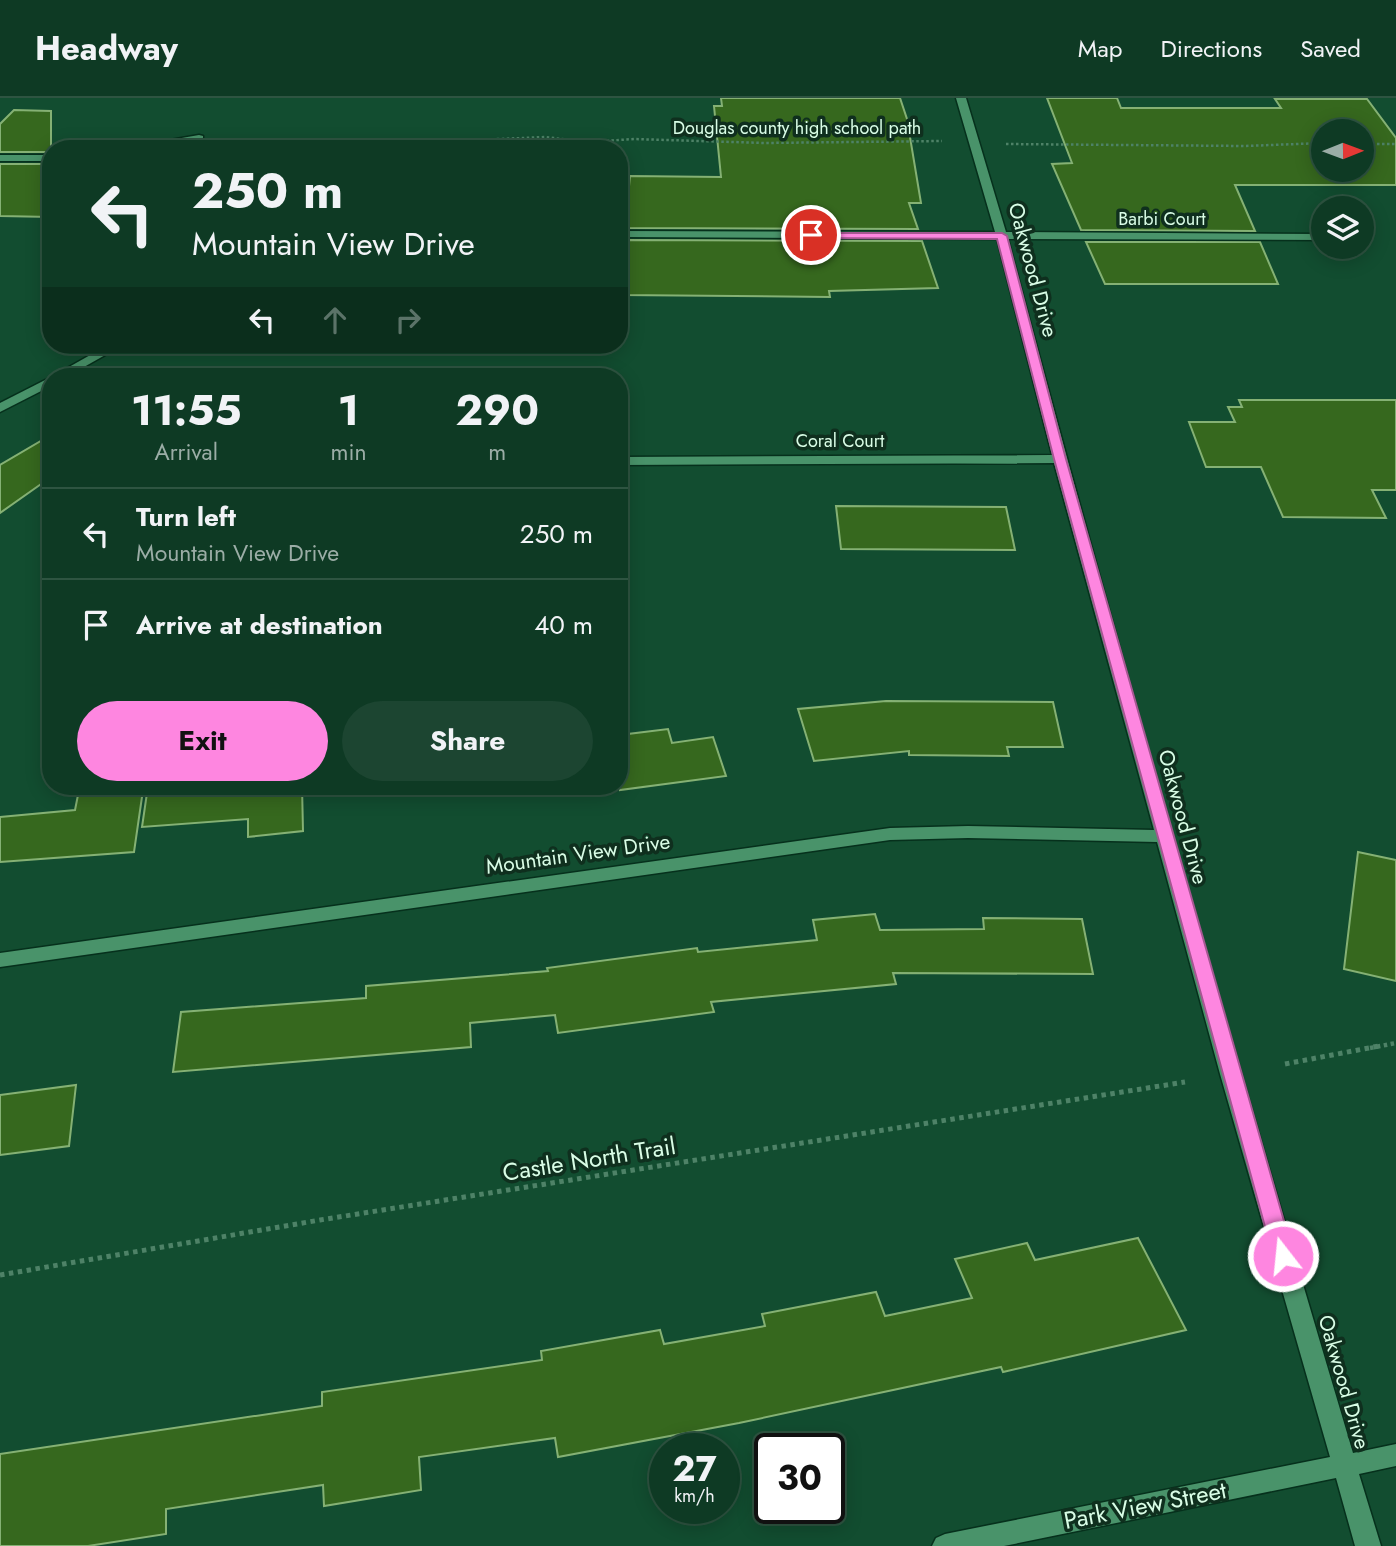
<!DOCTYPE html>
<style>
:root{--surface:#0e3a24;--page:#1c4531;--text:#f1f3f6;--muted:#9bada6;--line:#2e5441;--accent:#fe86e0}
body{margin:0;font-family:Jost,sans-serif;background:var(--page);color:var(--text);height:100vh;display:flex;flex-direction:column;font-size:26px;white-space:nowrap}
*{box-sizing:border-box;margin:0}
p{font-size:23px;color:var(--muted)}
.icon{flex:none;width:38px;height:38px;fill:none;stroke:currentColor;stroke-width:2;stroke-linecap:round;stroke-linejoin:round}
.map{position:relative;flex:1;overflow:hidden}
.details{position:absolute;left:42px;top:270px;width:586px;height:427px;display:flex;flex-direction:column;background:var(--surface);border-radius:28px;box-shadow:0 4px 18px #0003,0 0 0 2px var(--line)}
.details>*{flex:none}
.hud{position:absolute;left:42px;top:42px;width:586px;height:214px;border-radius:28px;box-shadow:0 4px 18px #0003,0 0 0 2px var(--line);background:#0e3a24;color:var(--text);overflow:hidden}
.needle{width:46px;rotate:89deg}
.tools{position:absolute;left:1311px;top:21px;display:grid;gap:14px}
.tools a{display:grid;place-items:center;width:63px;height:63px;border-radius:50%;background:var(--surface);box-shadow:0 4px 18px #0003,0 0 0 2px var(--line);font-size:35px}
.speed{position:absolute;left:649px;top:1335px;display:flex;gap:14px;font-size:35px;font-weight:700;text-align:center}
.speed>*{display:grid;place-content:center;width:91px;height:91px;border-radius:50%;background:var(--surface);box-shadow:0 4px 18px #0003,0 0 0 2px var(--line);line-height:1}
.speed small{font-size:18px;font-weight:400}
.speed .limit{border:4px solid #111;border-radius:10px;background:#fff;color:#111}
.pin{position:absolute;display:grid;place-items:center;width:60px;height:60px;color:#fff;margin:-30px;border:4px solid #fff;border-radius:50%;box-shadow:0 2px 7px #0007}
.me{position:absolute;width:77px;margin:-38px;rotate:344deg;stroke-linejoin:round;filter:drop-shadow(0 0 5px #0008)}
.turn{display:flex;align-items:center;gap:24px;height:147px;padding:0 35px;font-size:32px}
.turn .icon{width:91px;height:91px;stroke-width:2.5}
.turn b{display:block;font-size:49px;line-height:60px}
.lanes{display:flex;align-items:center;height:66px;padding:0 35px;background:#0003;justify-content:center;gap:35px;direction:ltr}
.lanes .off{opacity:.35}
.eta{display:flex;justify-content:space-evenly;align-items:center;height:119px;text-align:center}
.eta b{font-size:42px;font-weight:700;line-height:49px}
.primary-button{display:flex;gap:14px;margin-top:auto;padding:14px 35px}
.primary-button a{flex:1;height:80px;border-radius:42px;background:var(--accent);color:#111;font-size:28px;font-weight:700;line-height:80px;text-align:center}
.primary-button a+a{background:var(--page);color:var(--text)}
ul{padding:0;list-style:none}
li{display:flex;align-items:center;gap:21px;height:91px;padding:0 35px;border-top:2px solid var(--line)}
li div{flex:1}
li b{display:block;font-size:26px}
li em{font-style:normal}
header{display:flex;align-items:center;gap:42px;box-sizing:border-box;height:98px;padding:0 35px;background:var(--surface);border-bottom:2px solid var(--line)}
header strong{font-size:33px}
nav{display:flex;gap:38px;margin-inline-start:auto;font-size:24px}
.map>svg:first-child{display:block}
</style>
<header>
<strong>Headway</strong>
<nav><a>Map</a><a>Directions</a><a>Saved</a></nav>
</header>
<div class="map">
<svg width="1396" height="1448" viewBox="0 0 1396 1448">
<rect width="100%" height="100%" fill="#124d30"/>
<!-- building -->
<g fill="#36681e" stroke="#85b174" stroke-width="2" fill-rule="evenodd">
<polygon points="721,0 900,0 907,21 921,105 909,105 918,131 625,130 630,78 721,79 714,8 722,8"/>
<path d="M1047,0h70l4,10h160l-6,-9h92l29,39v47h-161l20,46 -174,-1 -29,-66 20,-1zM1323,33h39v39h-39z"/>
<polygon points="14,12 51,13 51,54 0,54 0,26"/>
<polygon points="0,66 51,66 51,119 0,118"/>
<polygon points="624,142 922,143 938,190 829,193 830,199 620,197"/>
<polygon points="1086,144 1260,144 1278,186 1105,186"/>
<polygon points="1239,302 1396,302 1396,392 1372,392 1386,420 1283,419 1261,369 1206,369 1189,324 1235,324 1228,309 1242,309"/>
<polygon points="51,337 51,379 0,415 0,367"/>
<polygon points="836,408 1006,409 1015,452 841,451"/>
<polygon points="886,603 1053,604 1063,649 1007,649 1009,658 909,657 909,653 814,663 798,611"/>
<polygon points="668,631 672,645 713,639 726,678 620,692 620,637"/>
<polygon points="148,688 302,688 303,733 248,739 248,721 142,729"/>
<polygon points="143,692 134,754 0,764 0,719 75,712 78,697"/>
<polygon points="1358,754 1396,762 1396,883 1344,871"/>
<polygon points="875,816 880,832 984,831 983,820 1082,821 1093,876 893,875 896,886 711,904 714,914 558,935 555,917 470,925 471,949 173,974 181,914 366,900 366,888 548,873 547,870 697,850 698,854 817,842 813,822"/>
<polygon points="76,987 69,1048 0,1057 0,997"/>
<polygon points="1138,1140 1186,1232 1003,1274 1001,1269 739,1325 558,1359 555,1340 419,1359 421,1392 324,1408 323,1387 166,1411 166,1436 88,1448 0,1448 0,1356 322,1308 322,1294 542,1262 541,1253 660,1232 664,1246 765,1228 762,1216 876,1194 885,1218 972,1200 955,1161 1027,1145 1035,1162"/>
</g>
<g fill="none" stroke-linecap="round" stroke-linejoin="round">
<!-- minor casing -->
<g stroke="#06301c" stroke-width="3">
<g id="minor">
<path d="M956,0h10l40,134 317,2v6l-315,-1c108,407 225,811 345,1214l43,-9v22l-37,8 22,72h-26l-19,-68 -332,68h-72l4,-8 9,-4 385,-77 -110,-383 -63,-232 -189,-4 -78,2 -890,127v-14l890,-125 78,-2 186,4 -100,-367 -434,2v-8l432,-2 -55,-216 -377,-2v-6l375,1z"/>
<polygon points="199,37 203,38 203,42 146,51 118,51"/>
<rect x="0" y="57" width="51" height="6"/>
<polygon points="108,247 123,247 68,278 53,278"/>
<polygon points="51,279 51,288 0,314 0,305"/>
</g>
</g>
<!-- path-far2 -->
<g stroke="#4e8267" stroke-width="2.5" stroke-dasharray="2.5 2.5" stroke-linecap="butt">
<polyline points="1006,46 1245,48 1323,45"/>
<polyline points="1362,46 1396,46"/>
<polyline points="272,51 545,39 587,44 634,41 765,45 942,43"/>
</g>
<!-- path-far1 -->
<polyline stroke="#4e8267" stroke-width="4.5" stroke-dasharray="3.5 3.5" stroke-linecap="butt" points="1370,950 1396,945"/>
<!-- path -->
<g stroke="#4e8267" stroke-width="5" stroke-dasharray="4.5 4.5" stroke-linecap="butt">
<polyline points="1285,966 1379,948"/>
<polyline points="0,1177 320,1122 1185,984"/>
</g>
<!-- minor -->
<use href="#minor" fill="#49936a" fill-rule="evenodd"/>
</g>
<!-- route -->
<polygon fill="#fe86e0" stroke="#a55792" stroke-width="2" points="807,135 1002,135 1007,138 1066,361 1294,1158 1291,1164 1283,1167 1276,1164 1273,1158 1054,361 997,141 811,140 807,140"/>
<g text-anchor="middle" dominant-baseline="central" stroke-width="7" stroke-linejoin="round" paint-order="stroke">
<!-- far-street labels -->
<g font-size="18" fill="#d9fde6" stroke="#0f2f1e">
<text x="797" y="30">Douglas county high school path</text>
<text x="1162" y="121">Barbi Court</text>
<text x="840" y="343">Coral Court</text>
</g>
<!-- street labels -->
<g font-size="21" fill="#d9fde6" stroke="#0f2f1e">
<text transform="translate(1033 172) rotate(75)">Oakwood Drive</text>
<text transform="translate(1183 719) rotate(75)">Oakwood Drive</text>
<text transform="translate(578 756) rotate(-8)">Mountain View Drive</text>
<text transform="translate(1344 1284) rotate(74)">Oakwood Drive</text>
</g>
<!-- near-street labels -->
<g font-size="24" fill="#d9fde6" stroke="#0f2f1e">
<text transform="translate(589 1061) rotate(-9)">Castle North Trail</text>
<text transform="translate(1145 1407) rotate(-11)">Park View Street</text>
</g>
</g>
</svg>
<div class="tools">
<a><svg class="needle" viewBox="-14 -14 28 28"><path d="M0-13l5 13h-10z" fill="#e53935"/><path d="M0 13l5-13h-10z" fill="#9bada6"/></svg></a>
<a><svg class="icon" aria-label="layers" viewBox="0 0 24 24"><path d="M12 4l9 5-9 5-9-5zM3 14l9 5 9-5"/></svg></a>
</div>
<div class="speed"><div>27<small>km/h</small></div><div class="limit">30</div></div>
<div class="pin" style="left:811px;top:137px;background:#d93025"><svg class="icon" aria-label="arrive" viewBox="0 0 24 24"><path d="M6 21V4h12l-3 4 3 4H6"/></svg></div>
<svg class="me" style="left:1283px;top:1158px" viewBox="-20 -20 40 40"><circle r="17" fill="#fe86e0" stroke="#fff" stroke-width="3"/><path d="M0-11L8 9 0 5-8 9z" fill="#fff"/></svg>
<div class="hud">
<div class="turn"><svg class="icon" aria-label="left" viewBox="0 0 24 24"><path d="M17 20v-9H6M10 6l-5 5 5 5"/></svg><div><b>250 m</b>Mountain View Drive</div></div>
<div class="lanes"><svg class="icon" aria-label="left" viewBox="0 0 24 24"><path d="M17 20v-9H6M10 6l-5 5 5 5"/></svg><svg class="icon off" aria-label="ahead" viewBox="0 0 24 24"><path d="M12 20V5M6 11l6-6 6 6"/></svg><svg class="icon off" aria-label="right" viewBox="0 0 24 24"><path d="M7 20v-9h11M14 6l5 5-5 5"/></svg></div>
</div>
<section class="details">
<div class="eta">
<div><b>11:55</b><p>Arrival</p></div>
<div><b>1</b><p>min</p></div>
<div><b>290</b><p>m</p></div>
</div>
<ul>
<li><svg class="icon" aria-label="left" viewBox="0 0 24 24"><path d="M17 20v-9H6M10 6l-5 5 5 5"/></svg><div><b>Turn left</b><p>Mountain View Drive</p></div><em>250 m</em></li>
<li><svg class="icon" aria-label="arrive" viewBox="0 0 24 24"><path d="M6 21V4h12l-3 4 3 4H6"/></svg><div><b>Arrive at destination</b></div><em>40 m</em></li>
</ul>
<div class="primary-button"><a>Exit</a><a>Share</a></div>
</section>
</div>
